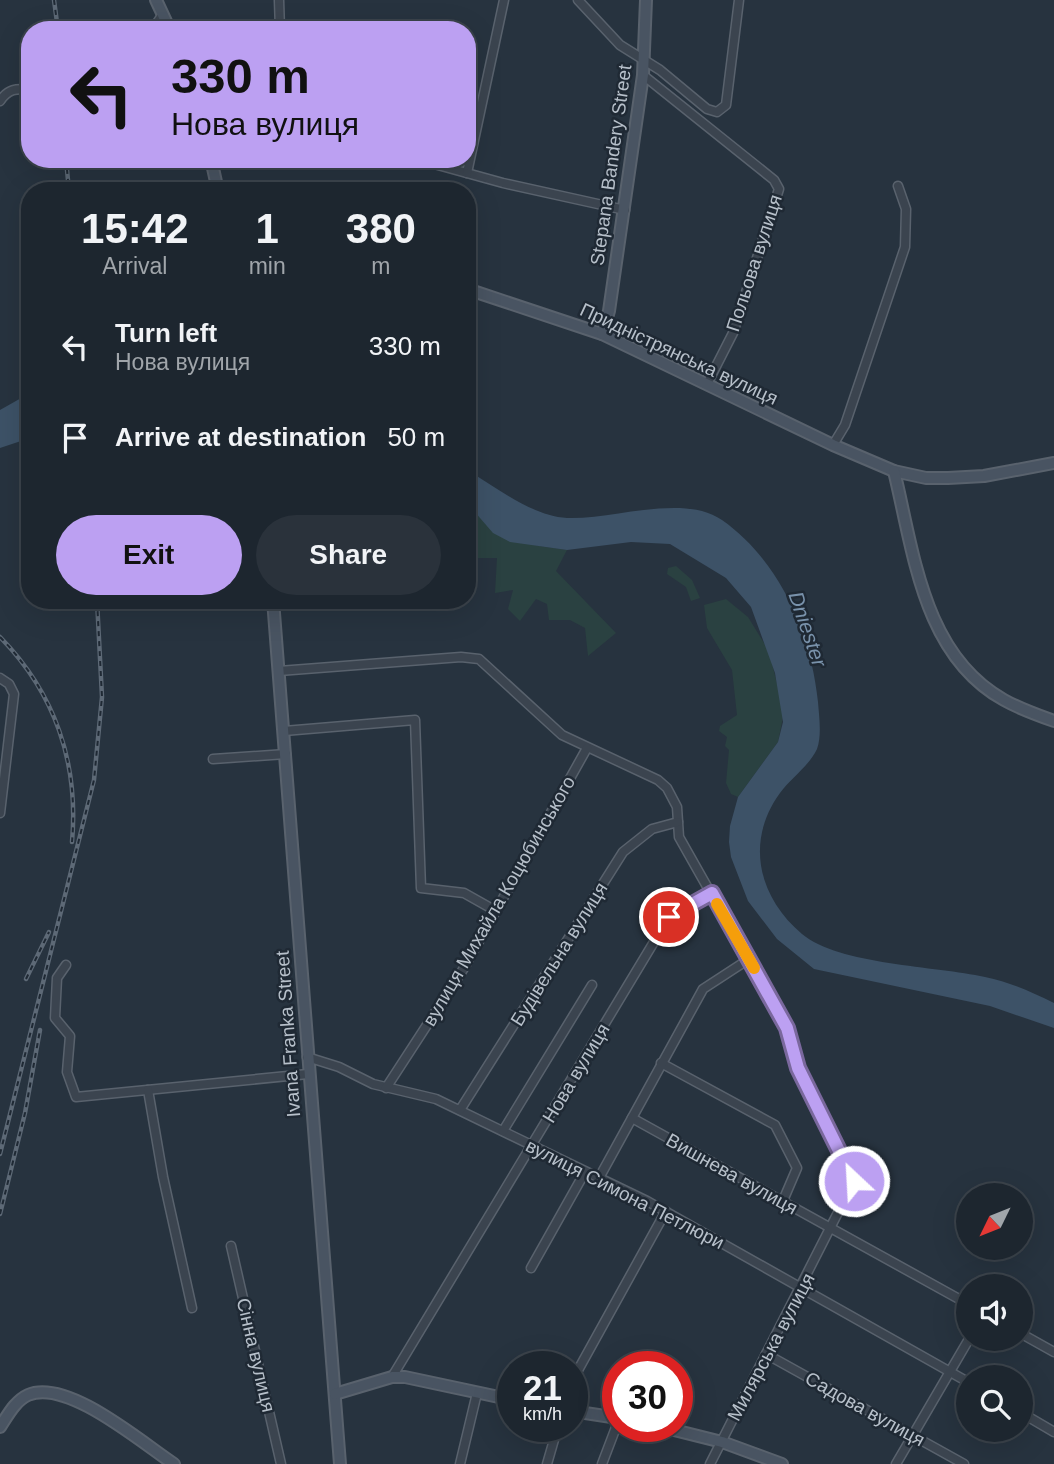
<!DOCTYPE html>
<meta charset="utf-8">
<style>
:root{--surface:#1d262f;--page:#2a323b;--text:#f1f3f6;--muted:#a0a5aa;--line:#3b434b;--accent:#bca0f2}
body{margin:0;font-family:Helvetica,sans-serif;background:var(--page);color:var(--text);height:100vh;display:flex;flex-direction:column;font-size:26px;white-space:nowrap}
*{box-sizing:border-box;margin:0}
p{font-size:23px;color:var(--muted)}
.icon{flex:none;width:38px;height:38px;fill:none;stroke:currentColor;stroke-width:2;stroke-linecap:round;stroke-linejoin:round}
.map{position:relative;flex:1;overflow:hidden}
.drawer{position:absolute;left:21px;top:182px;width:455px;height:427px;display:flex;flex-direction:column;background:var(--surface);border-radius:28px;box-shadow:0 7px 28px #0002,0 0 0 2px var(--line)}
.drawer>*{flex:none}
.hud{position:absolute;left:21px;top:21px;width:455px;height:147px;border-radius:28px;box-shadow:0 7px 28px #0002,0 0 0 2px var(--line);background:#bca0f2;color:#111;overflow:hidden}
.needle{width:46px;rotate:227deg}
.buttons{position:absolute;left:956px;top:1183px;display:grid;gap:14px}
.buttons a{display:grid;place-items:center;width:77px;height:77px;border-radius:50%;background:var(--surface);box-shadow:0 7px 28px #0002,0 0 0 2px var(--line);font-size:35px}
.speed{position:absolute;left:497px;top:1351px;display:flex;gap:14px;font-size:35px;font-weight:700;text-align:center}
.speed>*{display:grid;place-content:center;width:91px;height:91px;border-radius:50%;background:var(--surface);box-shadow:0 7px 28px #0002,0 0 0 2px var(--line);line-height:1}
.speed small{font-size:18px;font-weight:400}
.speed .limit{border:10px solid #d22;background:#fff;color:#111}
.pin{position:absolute;display:grid;place-items:center;width:60px;height:60px;color:#fff;margin:-30px;border:4px solid #fff;border-radius:50%;box-shadow:0 2px 7px #0007}
.me{position:absolute;width:77px;margin:-38px;rotate:335deg;stroke-linejoin:round;filter:drop-shadow(0 0 5px #0008)}
.turn{display:flex;align-items:center;gap:24px;height:147px;padding:0 35px;font-size:32px}
.turn .icon{width:91px;height:91px;stroke-width:2.5}
.turn b{display:block;font-size:49px;line-height:60px}
.eta{display:flex;justify-content:space-evenly;align-items:center;height:119px;text-align:center}
.eta b{font-size:42px;font-weight:600;line-height:49px}
.cta{display:flex;gap:14px;margin-top:auto;padding:14px 35px}
.cta a{flex:1;height:80px;border-radius:42px;background:var(--accent);color:#111;font-size:28px;font-weight:600;line-height:80px;text-align:center}
.cta a+a{background:var(--page);color:var(--text)}
ul{padding:0;list-style:none}
li{display:flex;align-items:center;gap:21px;height:91px;padding:0 35px}
li div{flex:1}
li b{display:block;font-size:26px}
li em{font-style:normal}
.map>svg:first-child{display:block}
</style>
<div class="map">
<svg width="1054" height="1464" viewBox="0 0 1054 1464">
<rect width="100%" height="100%" fill="#27333f"/>
<!-- green -->
<g fill="#2a4141">
<path d="M467,503c33,41 52,40 100,47l-11,21 60,62 -28,23 -3,-28 -15,-8h-21l-2,-16 -11,-5 -16,22 -12,-12 5,-19 -18,3 2,-35h-22l-1,-16 -7,-1z"/>
<polygon points="676,566 692,580 700,598 691,601 686,587 667,574 668,568"/>
<polygon points="726,599 748,617 769,651 784,712 778,742 738,797 731,794 726,783 729,750 725,746 727,737 719,731 720,726 737,715 732,670 707,628 704,605"/>
</g>
<!-- water -->
<g fill="#3d5267">
<polygon points="30,393 30,438 0,448 0,410"/>
<path d="M467,470c29,17 65,46 100,48 45,2 116,-25 155,2 58,41 89,113 96,182 1,14 4,33 -1,47 -8,17 -26,29 -37,44 -35,48 -22,104 22,141 37,31 134,32 183,43 25,5 46,15 69,26v25l-64,-22 -176,-37 -37,-30 -29,-38 -17,-44 -2,-15 1,-16 8,-29 40,-55 5,-20 -8,-49 -24,-66 -25,-29 -56,-34 -39,-2 -64,8 -57,-8 -17,-9 -26,-30z"/>
</g>
<g fill="none" stroke-linecap="round" stroke-linejoin="round">
<!-- street casing -->
<g stroke="#59626d" stroke-width="11">
<g id="street">
<polyline points="279,0 280,30"/>
<polyline points="578,0 620,45 660,70 707,109 717,112 726,105 739,0"/>
<polyline points="152,30 163,14"/>
<polyline points="643,75 774,180 779,189 733,333 707,384"/>
<path d="M0,101c8,-12 16,-13 30,-11"/>
<polyline points="416,159 503,183 625,210"/>
<polyline points="467,173 504,0"/>
<polyline points="833,445 845,425 905,247 906,209 898,186"/>
<polyline points="131,601 132,600"/>
<polyline points="279,671 461,657 479,659 562,735 658,780 667,788 677,807 679,837 787,1028 798,1068 854,1181 710,1464"/>
<polyline points="0,678 9,684 14,694 0,813"/>
<polyline points="284,731 415,720 421,888 464,893 496,911"/>
<polyline points="213,759 286,754"/>
<polyline points="66,965 57,978 55,1018 70,1036 67,1072 76,1097 308,1074"/>
<polyline points="307,1057 339,1067 373,1084 436,1099 647,1201 968,1382"/>
<polyline points="661,1063 775,1125 797,1168 782,1203"/>
<polyline points="386,1088 464,968 587,748"/>
<polyline points="148,1090 163,1177 192,1308"/>
<polyline points="460,1110 623,852 652,829 678,822"/>
<polyline points="632,1118 968,1304"/>
<polyline points="503,1131 592,985"/>
<polyline points="599,1178 703,989 749,959"/>
<polyline points="231,1246 281,1464"/>
<polyline points="531,1268 585,1172"/>
<polyline points="1020,1333 1054,1352"/>
<polyline points="766,1354 964,1464"/>
<polyline points="392,1377 669,917 711,893"/>
<polyline points="572,1381 666,1211"/>
<polyline points="1020,1412 1054,1432"/>
<polyline points="460,1464 477,1393"/>
<polyline points="547,1464 558,1426"/>
<polyline points="602,1464 618,1422"/>
<polyline points="896,1464 969,1339"/>
</g>
</g>
<!-- secondary casing -->
<g stroke="#59626d" stroke-width="14">
<g id="secondary">
<polyline points="156,0 170,30"/>
<polyline points="211,159 218,191"/>
<polyline points="467,289 602,334 833,445 894,471 926,478 948,478 984,476 1054,463"/>
<polyline points="602,334 609,311 643,75 646,0"/>
<path d="M894,471c20,82 29,184 110,229 16,9 33,15 50,21"/>
<polyline points="273,600 340,1464"/>
<polyline points="335,1394 392,1377 405,1377 513,1400"/>
<polyline points="572,1411 618,1418"/>
<polyline points="658,1426 722,1442 782,1464"/>
<path d="M0,1427c8,-12 15,-26 28,-32 39,-17 114,48 146,69"/>
</g>
</g>
<!-- street -->
<use href="#street" stroke="#3b444f" stroke-width="8"/>
<!-- secondary -->
<use href="#secondary" stroke="#495462" stroke-width="10"/>
<!-- rail casing -->
<g stroke="#5d6976" stroke-width="4.5">
<g id="rail">
<polyline points="54,0 58,30"/>
<polyline points="66,159 69,191"/>
<path d="M0,637c55,56 79,126 72,205"/>
<polyline points="26,979 49,932"/>
<polyline points="0,1154 94,780 102,697 97,600"/>
<polyline points="0,1214 25,1113 40,1030"/>
</g>
</g>
<!-- rail -->
<use href="#rail" stroke="#1f2934" stroke-width="2" stroke-dasharray="5" stroke-linecap="butt"/>
</g>
<g fill="none" stroke-linecap="round" stroke-linejoin="round">
<!-- route casing -->
<g stroke="#7a689d" stroke-width="18">
<polyline id="route" points="669,917 712,893 787,1028 798,1068 854,1181"/>
</g>
<!-- route -->
<use href="#route" stroke="#bca0f2" stroke-width="12"/>
<!-- slow -->
<polyline stroke="#f59e0b" stroke-width="12" points="717,904 754,968"/>
</g>
<g text-anchor="middle" dominant-baseline="central" stroke-width="5" stroke-linejoin="round" paint-order="stroke">
<!-- street labels -->
<g font-size="19" fill="#b7c0ca" stroke="#1f2934">
<text transform="translate(611 165) rotate(-82)">Stepana Bandery Street</text>
<text transform="translate(754 263) rotate(-72)">Польова вулиця</text>
<text transform="translate(679 354) rotate(25)">Придністрянська вулиця</text>
<text transform="translate(499 901) rotate(-60)">вулиця Михайла Коцюбинського</text>
<text transform="translate(559 954) rotate(-58)">Будівельна вулиця</text>
<text transform="translate(288 1034) rotate(-94)">Ivana Franka Street</text>
<text transform="translate(576 1073) rotate(-59)">Нова вулиця</text>
<text transform="translate(732 1174) rotate(29)">Вишнева вулиця</text>
<text transform="translate(625 1194) rotate(27)">вулиця Симона Петлюри</text>
<text transform="translate(771 1347) rotate(-62)">Милярська вулиця</text>
<text transform="translate(256 1355) rotate(77)">Сінна вулиця</text>
<text transform="translate(865 1409) rotate(29)">Садова вулиця</text>
</g>
<!-- water labels -->
<g font-size="21" font-style="italic" fill="#7992ab" stroke="#1f2934">
<text transform="translate(808 629) rotate(71)">Dniester</text>
</g>
</g>
</svg>
<div class="buttons">
<a><svg class="needle" viewBox="-14 -14 28 28"><path d="M0-13l5 13h-10z" fill="#e53935"/><path d="M0 13l5-13h-10z" fill="#a0a5aa"/></svg></a>
<a><svg class="icon" aria-label="sound" viewBox="0 0 24 24"><path d="M4 9h4l5-4v14l-5-4H4zM17 9q2 3 0 6"/></svg></a>
<a><svg class="icon" aria-label="search" viewBox="0 0 24 24"><circle cx="10" cy="10" r="6"/><path d="M15 15l6 6"/></svg></a>
</div>
<div class="speed"><div>21<small>km/h</small></div><div class="limit">30</div></div>
<div class="pin" style="left:669px;top:917px;background:#d93025"><svg class="icon" aria-label="arrive" viewBox="0 0 24 24"><path d="M6 21V4h12l-3 4 3 4H6"/></svg></div>
<svg class="me" style="left:854px;top:1181px" viewBox="-20 -20 40 40"><circle r="17" fill="#bca0f2" stroke="#fff" stroke-width="3"/><path d="M0-11L8 9 0 5-8 9z" fill="#fff"/></svg>
<div class="hud">
<div class="turn"><svg class="icon" aria-label="left" viewBox="0 0 24 24"><path d="M17 20v-9H6M10 6l-5 5 5 5"/></svg><div><b>330 m</b>Нова вулиця</div></div>
</div>
<section class="drawer">
<div class="eta">
<div><b>15:42</b><p>Arrival</p></div>
<div><b>1</b><p>min</p></div>
<div><b>380</b><p>m</p></div>
</div>
<ul>
<li><svg class="icon" aria-label="left" viewBox="0 0 24 24"><path d="M17 20v-9H6M10 6l-5 5 5 5"/></svg><div><b>Turn left</b><p>Нова вулиця</p></div><em>330 m</em></li>
<li><svg class="icon" aria-label="arrive" viewBox="0 0 24 24"><path d="M6 21V4h12l-3 4 3 4H6"/></svg><div><b>Arrive at destination</b></div><em>50 m</em></li>
</ul>
<div class="cta"><a>Exit</a><a>Share</a></div>
</section>
</div>
